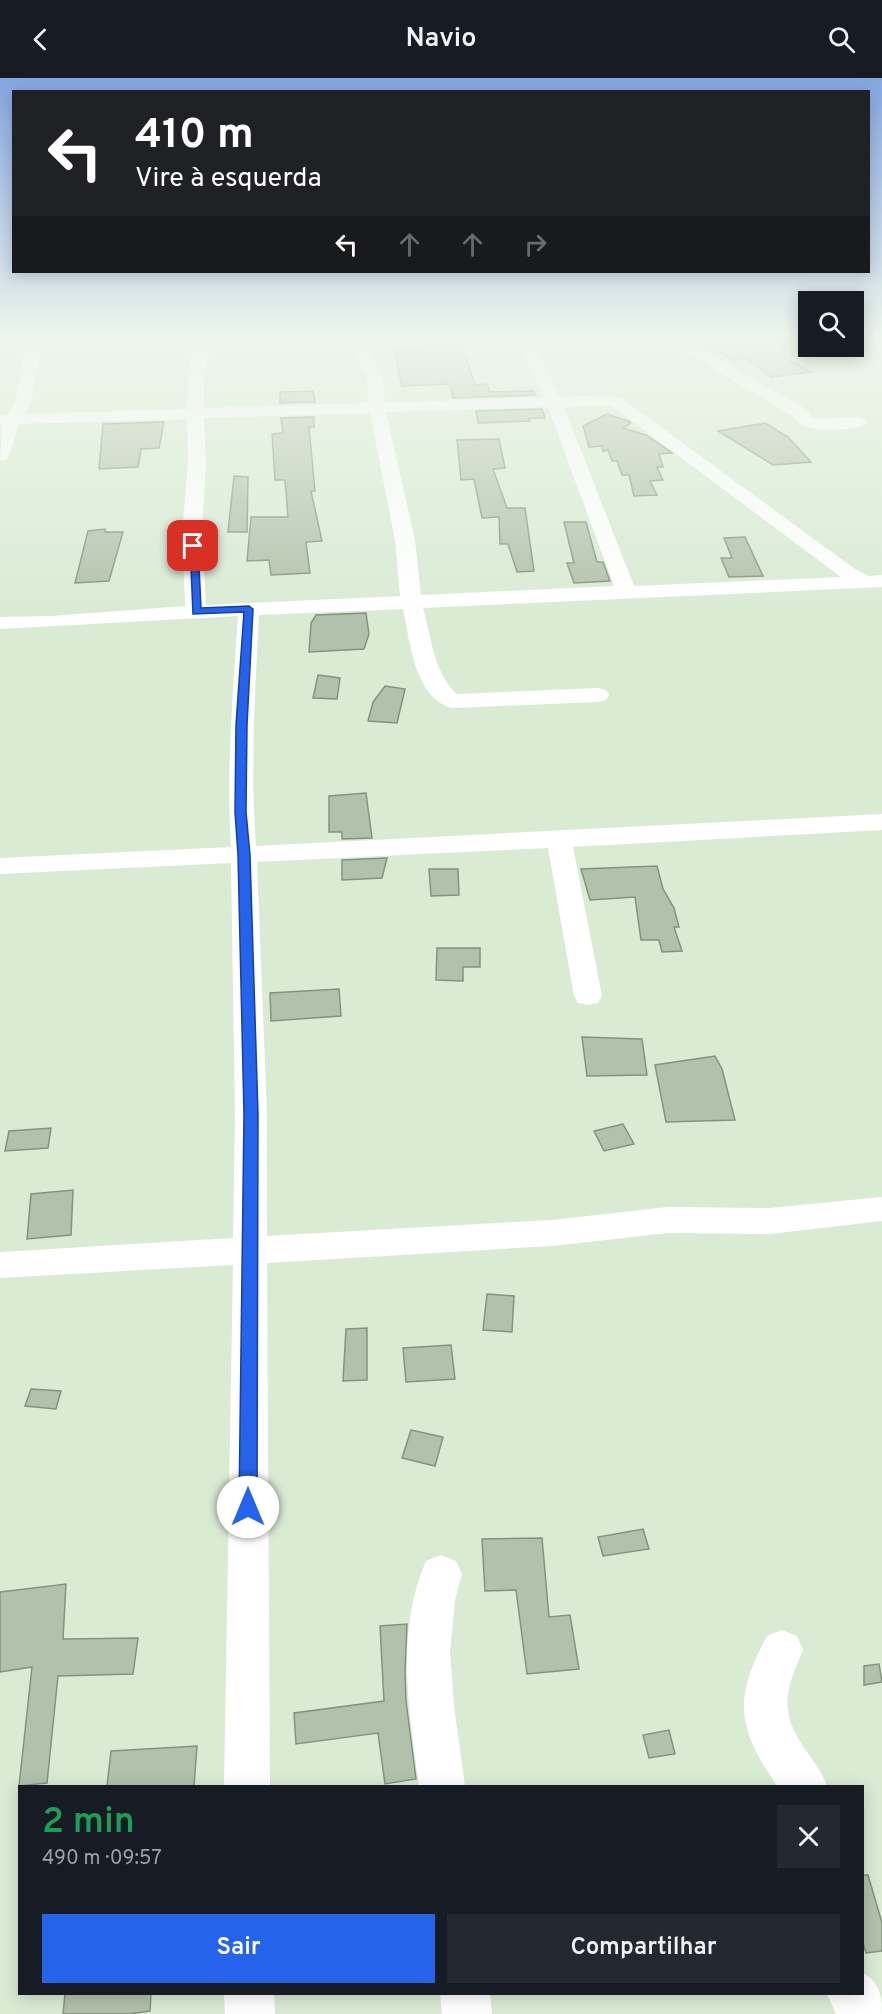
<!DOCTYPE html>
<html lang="pt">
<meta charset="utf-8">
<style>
:root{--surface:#171b24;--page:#242831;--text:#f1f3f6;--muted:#9ea1a6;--accent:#2563eb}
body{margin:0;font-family:Overpass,sans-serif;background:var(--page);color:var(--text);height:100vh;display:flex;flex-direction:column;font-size:22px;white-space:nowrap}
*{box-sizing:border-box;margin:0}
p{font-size:20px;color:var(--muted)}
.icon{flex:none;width:33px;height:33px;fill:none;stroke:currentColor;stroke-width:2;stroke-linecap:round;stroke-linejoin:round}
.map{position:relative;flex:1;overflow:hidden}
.drawer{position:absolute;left:18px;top:1707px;width:846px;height:210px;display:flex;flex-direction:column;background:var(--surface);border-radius:0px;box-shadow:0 3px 15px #0003}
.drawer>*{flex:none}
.hud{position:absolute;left:12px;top:12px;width:858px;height:183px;border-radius:0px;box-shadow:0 3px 15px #0003;background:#202124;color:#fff;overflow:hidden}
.tools{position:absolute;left:798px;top:213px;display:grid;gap:12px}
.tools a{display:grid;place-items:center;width:66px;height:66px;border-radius:0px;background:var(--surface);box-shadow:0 3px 15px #0003;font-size:30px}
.pin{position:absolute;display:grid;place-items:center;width:51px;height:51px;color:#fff;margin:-26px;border-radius:12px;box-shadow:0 3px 9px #0006}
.me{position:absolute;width:66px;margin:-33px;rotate:0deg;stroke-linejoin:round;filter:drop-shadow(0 0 4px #0008)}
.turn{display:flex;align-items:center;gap:21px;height:126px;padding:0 24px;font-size:27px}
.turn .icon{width:78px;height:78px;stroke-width:2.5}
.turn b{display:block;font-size:42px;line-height:51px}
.lanes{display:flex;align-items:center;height:57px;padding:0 24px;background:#0003;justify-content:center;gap:30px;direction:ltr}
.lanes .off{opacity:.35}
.round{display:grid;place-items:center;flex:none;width:63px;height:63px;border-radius:0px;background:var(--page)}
.head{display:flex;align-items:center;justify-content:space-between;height:102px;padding:0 24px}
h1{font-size:36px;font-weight:600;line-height:45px;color:#1e9e55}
.cta{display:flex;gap:12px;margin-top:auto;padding:12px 24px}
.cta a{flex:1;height:69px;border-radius:0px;background:var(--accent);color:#fff;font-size:24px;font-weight:600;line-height:69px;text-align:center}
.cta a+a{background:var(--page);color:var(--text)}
header{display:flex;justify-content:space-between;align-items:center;height:78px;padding:0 24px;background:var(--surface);font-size:27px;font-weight:600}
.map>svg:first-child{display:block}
</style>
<header><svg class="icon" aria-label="back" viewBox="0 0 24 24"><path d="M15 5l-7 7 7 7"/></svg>Navio<svg class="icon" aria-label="search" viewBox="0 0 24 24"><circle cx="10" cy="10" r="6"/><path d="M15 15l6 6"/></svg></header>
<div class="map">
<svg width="882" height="1936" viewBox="0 0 882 1936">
<rect width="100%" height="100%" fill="#daebd4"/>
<!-- building -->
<g fill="#b2c1ab" stroke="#84937e" stroke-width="1.5">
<polygon points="424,263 461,263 475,307 487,306 490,314 534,313 535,317 453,320 450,306 402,308 394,272 423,271 422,266 425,266"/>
<polygon points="700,263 783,263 785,280 811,294 771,299 746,280 733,282"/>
<polygon points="313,313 315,324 280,325 280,314"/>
<polygon points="542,331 545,340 529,340 530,343 478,345 476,333"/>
<polygon points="607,336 628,343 631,345 623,350 646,357 672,375 659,376 663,389 657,389 663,402 650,403 657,417 634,418 629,397 622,397 617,383 612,383 608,372 603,373 602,368 589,369 583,348"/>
<polygon points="314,339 314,349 309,349 315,413 311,413 322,463 306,464 310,495 271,497 269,482 247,483 251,439 288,439 285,402 275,402 272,356 283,355 281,340"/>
<polygon points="164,344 159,370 141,371 138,389 99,391 103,346"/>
<polygon points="765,345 788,359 811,384 773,387 718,353"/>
<polygon points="499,361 505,390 493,391 507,430 525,430 534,493 517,494 508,466 500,466 499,439 482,440 474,401 461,402 457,362"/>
<polygon points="234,398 248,399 247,454 228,454"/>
<polygon points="564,444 586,444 597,484 603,484 610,503 574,505 567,485 574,485"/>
<polygon points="105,451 105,454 123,454 109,503 75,505 88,453"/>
<polygon points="745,459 763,498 729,499 721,480 732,480 724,460"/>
<polygon points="366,535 369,556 364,571 309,574 311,545 316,537"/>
<polygon points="318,597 340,600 337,621 313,620"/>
<polygon points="385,608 405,611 397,645 368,643 373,624"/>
<polygon points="366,715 372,760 342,761 342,754 329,754 329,718"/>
<polygon points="387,780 382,800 342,802 342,782"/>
<polygon points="657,788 663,811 674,830 679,849 674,849 682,873 662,874 659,862 641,862 635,819 590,822 581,791"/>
<polygon points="429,791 458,791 459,817 431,818"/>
<polygon points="437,870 480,870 480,889 463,889 463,903 436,902"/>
<polygon points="339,911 341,938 271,943 270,915"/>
<polygon points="582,959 642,961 647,997 587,998"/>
<polygon points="715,978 722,991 735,1042 666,1044 655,987"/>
<polygon points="623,1046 634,1066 604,1073 594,1053"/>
<polygon points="51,1050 48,1070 5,1073 9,1053"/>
<polygon points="73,1112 71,1157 27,1161 31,1116"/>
<polygon points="487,1216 514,1218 512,1254 483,1252"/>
<polygon points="367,1250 367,1302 343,1303 346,1251"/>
<polygon points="451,1267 455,1301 406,1304 403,1270"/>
<polygon points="31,1311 61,1313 56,1331 25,1328"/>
<polygon points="411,1352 443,1359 435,1388 402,1380"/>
<polygon points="643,1451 649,1471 603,1478 598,1459"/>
<polygon points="542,1460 549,1539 570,1537 579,1591 527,1596 516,1512 485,1513 482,1461"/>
<polygon points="66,1506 63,1561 138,1560 133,1596 58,1598 47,1705 19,1708 32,1589 0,1594 0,1514"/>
<polygon points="407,1546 405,1594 406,1623 416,1701 385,1706 378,1655 296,1666 294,1635 384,1623 380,1548"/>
<polygon points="879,1586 882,1604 864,1607 864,1588"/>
<polygon points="669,1652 675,1676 649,1680 643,1657"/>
<polygon points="197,1668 194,1708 107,1708 111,1673"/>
<polygon points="862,1797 868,1797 882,1845 882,1873 866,1875 862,1862"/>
<polygon points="65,1916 151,1916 150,1933 128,1936 63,1936"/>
</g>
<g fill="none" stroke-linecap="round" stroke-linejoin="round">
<!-- minor -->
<g fill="#fff" fill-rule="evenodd">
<path d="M26,263h16l-10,58 -7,15 162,-5 1,-33 7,-35h16l-7,35v32l164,-5 -1,-28 -9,-15 -3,-19h16l3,19 9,15 2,28 159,-6 -27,-56h15l28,56 48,-2 16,5 231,169 14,7 13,-1v12l-459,21c8,28 11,66 34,86l141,-6 8,2 3,5 -3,5 -8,2 -146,6c-38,-10 -42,-68 -49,-99l-144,6c-4,77 -9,154 -3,231l626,-32v16l-309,17 29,149 -4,7 -10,2 -10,-2 -4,-7 -26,-148 -291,14 10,252v122l285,-16 116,-13 102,1 112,-11v24l-112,13 -102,-1 -116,13 -285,17 3,523h-46l9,-521 -233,13v-26l233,-14 2,-124 -4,-251 -231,11v-16l231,-11c-5,-77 2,-154 7,-231l-238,13v-12l51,-1 134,-10 -3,-72 6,-70 -1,-45 -168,5 -10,32 -3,4 -6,1 2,-36h-2v-10h7l9,-16zM607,327l5,1 229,171 -207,9 -70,-179zM548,329l66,179 -193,9 -6,-55 -29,-128zM370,335l25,127 5,56 -194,9 -4,-71 4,-70 -2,-46z"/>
<path d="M667,263h19l117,66 11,12 46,-2 8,5c-7,9 -50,9 -62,5 -6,-2 -10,-8 -15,-12z"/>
<path d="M441,1477l15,6 6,13 -7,26 -5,53 4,53 11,80h-46c-10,-73 -24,-155 7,-225z"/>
<path d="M782,1552l15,6 6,14c-16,38 -25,59 0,96 9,14 19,25 24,40h-50c-40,-59 -44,-87 -10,-150z"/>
<path d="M862,1895c18,8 20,24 20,41h-46l-9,-20h35z"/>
<polygon points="224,1916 274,1916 275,1936 225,1936"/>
<polygon points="440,1916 490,1916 492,1936 442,1936"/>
</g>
</g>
<!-- sky -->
<linearGradient id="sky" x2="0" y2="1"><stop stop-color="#84a6e2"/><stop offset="0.49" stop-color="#eef6ec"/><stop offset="1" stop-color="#eef6ec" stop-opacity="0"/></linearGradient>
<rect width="882" height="534" fill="url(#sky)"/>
<!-- route -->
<polygon fill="#2563eb" stroke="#184099" stroke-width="1.5" points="190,466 198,468 201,530 249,528 253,531 247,647 246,734 250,777 258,1036 257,1429 254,1435 248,1437 242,1435 239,1429 244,1036 238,777 235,734 236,647 244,534 193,536"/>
</svg>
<div class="tools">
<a><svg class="icon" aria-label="search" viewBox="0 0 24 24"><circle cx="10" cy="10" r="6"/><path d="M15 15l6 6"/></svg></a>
</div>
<div class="pin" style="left:193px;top:468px;background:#d93025"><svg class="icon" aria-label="arrive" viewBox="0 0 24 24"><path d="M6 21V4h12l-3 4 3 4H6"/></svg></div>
<svg class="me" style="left:248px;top:1429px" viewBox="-20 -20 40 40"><circle r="19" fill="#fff"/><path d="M0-13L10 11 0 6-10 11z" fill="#2563eb"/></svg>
<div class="hud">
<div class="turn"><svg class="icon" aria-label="left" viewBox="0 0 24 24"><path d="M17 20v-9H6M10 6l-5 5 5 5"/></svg><div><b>410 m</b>Vire à esquerda</div></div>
<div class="lanes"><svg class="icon" aria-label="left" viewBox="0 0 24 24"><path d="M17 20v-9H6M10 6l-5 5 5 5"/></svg><svg class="icon off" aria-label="ahead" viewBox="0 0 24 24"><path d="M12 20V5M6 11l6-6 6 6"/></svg><svg class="icon off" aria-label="ahead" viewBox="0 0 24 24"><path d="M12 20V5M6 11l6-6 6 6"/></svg><svg class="icon off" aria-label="right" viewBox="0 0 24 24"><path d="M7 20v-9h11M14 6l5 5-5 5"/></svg></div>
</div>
<section class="drawer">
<div class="head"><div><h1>2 min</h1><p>490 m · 09:57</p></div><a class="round"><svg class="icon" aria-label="close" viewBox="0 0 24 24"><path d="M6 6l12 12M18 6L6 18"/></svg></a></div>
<div class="cta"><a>Sair</a><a>Compartilhar</a></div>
</section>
</div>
